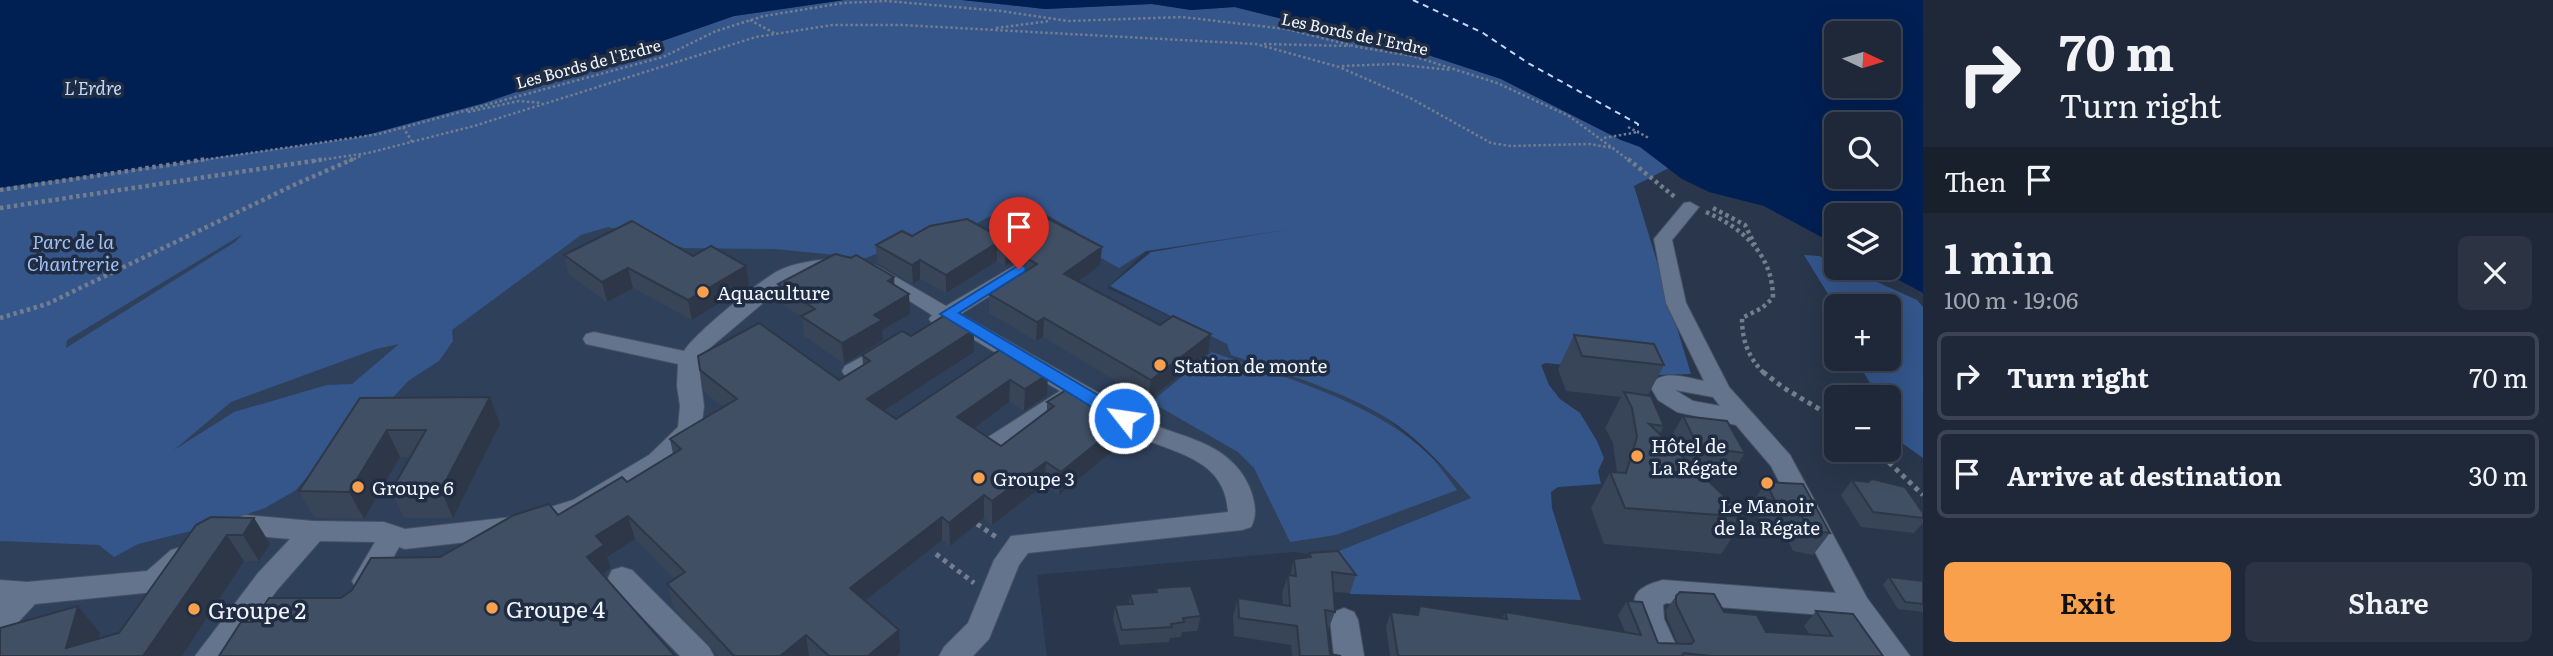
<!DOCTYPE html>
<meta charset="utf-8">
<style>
:root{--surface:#1f2838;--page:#2c3443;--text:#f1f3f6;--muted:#a1a6ae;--line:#3c4453;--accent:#f8a04b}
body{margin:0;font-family:Literata,serif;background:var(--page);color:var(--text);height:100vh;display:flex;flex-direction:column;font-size:26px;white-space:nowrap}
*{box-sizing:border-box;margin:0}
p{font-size:23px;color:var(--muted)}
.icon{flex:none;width:38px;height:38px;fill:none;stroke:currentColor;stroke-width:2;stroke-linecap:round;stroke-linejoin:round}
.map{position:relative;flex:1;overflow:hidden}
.sheet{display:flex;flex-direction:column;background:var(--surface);width:630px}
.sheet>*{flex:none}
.banner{background:#1f2838;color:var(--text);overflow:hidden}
.needle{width:46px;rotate:94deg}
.tools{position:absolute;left:1824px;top:21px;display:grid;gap:14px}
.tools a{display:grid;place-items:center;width:77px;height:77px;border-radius:10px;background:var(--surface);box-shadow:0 7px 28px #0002,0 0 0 2px var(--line);font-size:35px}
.pin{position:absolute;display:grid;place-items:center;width:60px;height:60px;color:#fff;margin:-72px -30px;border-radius:50% 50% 50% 0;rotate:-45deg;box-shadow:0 0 7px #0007}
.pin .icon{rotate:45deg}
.me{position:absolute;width:77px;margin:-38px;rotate:300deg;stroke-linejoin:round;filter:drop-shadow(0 0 5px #0008)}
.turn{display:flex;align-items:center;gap:24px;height:147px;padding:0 21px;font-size:32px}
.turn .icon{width:91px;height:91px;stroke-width:2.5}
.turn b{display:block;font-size:49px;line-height:60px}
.then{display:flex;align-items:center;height:66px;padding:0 21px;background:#0003;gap:14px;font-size:26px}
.round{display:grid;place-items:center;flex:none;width:74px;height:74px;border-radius:10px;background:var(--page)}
.headline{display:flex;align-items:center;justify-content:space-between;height:119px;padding:0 21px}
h1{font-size:42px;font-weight:600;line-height:52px}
.action{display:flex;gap:14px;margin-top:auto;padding:14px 21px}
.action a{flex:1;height:80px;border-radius:10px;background:var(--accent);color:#111;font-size:28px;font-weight:600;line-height:80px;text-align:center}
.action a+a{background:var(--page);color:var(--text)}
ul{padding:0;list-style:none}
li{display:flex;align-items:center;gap:21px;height:88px;margin:0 14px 10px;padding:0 7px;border:4px solid var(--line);border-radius:10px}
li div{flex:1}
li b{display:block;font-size:26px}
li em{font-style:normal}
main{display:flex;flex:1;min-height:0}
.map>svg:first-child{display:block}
</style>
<main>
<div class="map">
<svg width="1923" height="656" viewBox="0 0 1923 656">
<rect width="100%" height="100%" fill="#29364b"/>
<!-- built -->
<polygon fill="#2f405b" points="367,159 1536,195 1540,234 1288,234 1146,251 1107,288 1334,391 1387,418 1445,469 1471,498 1324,557 1294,552 1037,575 1047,656 0,656 0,325"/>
<!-- green -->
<g fill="#34568b" fill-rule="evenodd">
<path d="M844,0h118l83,9 107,-5 39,6 43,-3 194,48 73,24 120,61 19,6 29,22 -35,18 57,188 -32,1 -113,-12 -5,2 8,20 11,14 20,14 17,28 7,17 -6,13 3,13 -43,3 -7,5 1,16 29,92 -231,-6 -26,-37 147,-59c-25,-29 -53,-61 -86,-81 -48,-28 -102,-44 -154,-62l-4,-11 -117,-58 41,-34 141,-23 -146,22 -27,17 -56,-31 14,-5 -56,-32 -64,34 -31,-1 -60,25 -91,-9 -91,-1 -76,-21 -27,8 -129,95 1,11 -14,20 -31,20 -29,32 -37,23 -46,54 -31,18 -54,18 -73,18 -24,13 -15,-12 -99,-4v-353l359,-51 125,-34 250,-87zM243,234l-8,8 -169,106 1,-8zM399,344l-47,40 -25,1 -93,27 -60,38 57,-48 145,-53z"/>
<polygon points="1804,255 1819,256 1836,263 1836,268 1846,268 1917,300 1923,307 1923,458 1888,433 1888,397 1878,397 1856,359 1888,359 1888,306 1836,306 1836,335 1831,330 1828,294"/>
<path d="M1212,352c71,25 170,52 222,108 8,10 16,20 23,30l-121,45 -46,7 -36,-74 -16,-16 -87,-50z"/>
</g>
<!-- water -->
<g fill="#001f53" fill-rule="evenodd">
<polygon points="0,0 844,0 734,16 484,103 359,137 0,188"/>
<path d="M962,0h961v293l-46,-25h11v-53h-52v30l-72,-39 -55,-14 -27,-13 -42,-32 -19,-7 -120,-61 -73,-24 -193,-48 -44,3 -39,-6 -107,5zM1836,33h52v53h-52zM1836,124h52v53h-52z"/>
</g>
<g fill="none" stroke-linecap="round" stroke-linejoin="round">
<!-- ferry -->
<polyline stroke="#c2d8fa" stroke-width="2" stroke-dasharray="6 5" stroke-linecap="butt" points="1413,0 1483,33 1528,63 1638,124 1638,132"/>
<!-- minor casing -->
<g stroke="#475162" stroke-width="2">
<g id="minor">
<path d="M1690,202l9,5 -27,33 14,63 43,84 61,68 77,143 43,58h-32l-29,-39 -183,-14 -3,2 1,14 17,37h-30c-6,-14 -25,-51 -13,-64 5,-6 17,-10 25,-12l173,13 -65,-127 -35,-41 -59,-13 -19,-12 -8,-14c11,-18 37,-8 54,-5l-38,-78 -12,-64 30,-36zM1675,390l38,7 7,9 -27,-5z"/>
<path d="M835,258l10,6 -3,4 -37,6 -16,7 -84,71 -6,16 5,38 -3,24 -34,37 -76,47 -69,22 -117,13 -6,-2 -23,42 -10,3 -10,-3 -4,-8 23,-39 -55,-1 -42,48 -51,67h-32l63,-83 32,-34 -45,-4 -12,4 -9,-3 -4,-7 4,-7 21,-7 68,6 71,1 21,7 117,-13 51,-16 76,-45 29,-28 2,-21 -3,-20 1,-22 -92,-20 -3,-5 3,-5 8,-2 90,19c10,-17 73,-68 92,-79 18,-10 39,-11 59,-14z"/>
<path d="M1019,263l10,6 -3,4 -65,41c44,25 87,50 131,75 20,11 39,25 60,35 28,12 60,17 82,40 14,14 28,44 17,63l-9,3 -214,23 -9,12 -30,74 -16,17h-34l5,-9 24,-24 26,-63 17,-24 217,-24c-3,-55 -55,-58 -95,-78 -19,-10 -38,-22 -56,-34l-76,51 -8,2 -8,-2 -4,-6 4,-6 75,-48 -114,-68h-14l-3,-4 3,-4 -72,-45 10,-6 7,2 69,40z"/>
<polygon points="887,343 895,345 898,350 895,355 861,376 845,376 842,371 845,366"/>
<path d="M181,547l10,3 3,8c-7,14 -25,29 -40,34l-119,12 -25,27 -10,4v-55l27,2 120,-11 24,-21z"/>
<polygon points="622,567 632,570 709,647 714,656 680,656 612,586 608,578 612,570"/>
<polygon points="1344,608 1354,612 1358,620 1364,656 1334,656 1330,620 1334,612"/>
</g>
</g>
<!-- path-far2 -->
<g stroke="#737d8e" stroke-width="2.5" stroke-dasharray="2.5 2.5" stroke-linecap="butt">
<polyline points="750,20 776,34"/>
<polyline points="996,28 1050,21"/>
<polyline points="1264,44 1350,46"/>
<polyline points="1342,66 1394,64 1451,70"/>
<polyline points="468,112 519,101 542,103"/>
<polyline points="403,127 413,143"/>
<polyline points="1628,127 1649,138"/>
<polyline points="1604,138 1638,132"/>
<polyline points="196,161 379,134 663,57 716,31 764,16 843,3 887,1 1001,11 1068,21 1182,17 1286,29 1358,47 1413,56 1497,83 1569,116 1630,161"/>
<polyline points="314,161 368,153 474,126 756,37 832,25 902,25 1256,44 1339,67 1412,99 1491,143 1511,146 1589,144 1614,148"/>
<polyline points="349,161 361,156"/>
</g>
<!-- path-far1 -->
<g stroke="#737d8e" stroke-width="4.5" stroke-dasharray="3.5 3.5" stroke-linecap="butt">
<polyline points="1628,159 1676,198"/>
<polyline points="0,190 208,159"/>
<polyline points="0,208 326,159"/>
<polyline points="1713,208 1745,225 1755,245"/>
<path d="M1706,212c37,16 67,43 67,86l-11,10 -20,10c0,22 6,40 23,56"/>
<polyline points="0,318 47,304 296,184 353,159"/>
</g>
<!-- path -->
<g stroke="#737d8e" stroke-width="5" stroke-dasharray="4.5 4.5" stroke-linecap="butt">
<polyline points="1763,372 1784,388 1836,419"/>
<polyline points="1876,450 1923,495"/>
<polyline points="977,524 999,539"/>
<polyline points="936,554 974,583"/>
</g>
<!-- minor -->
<use href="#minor" fill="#65748d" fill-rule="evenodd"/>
</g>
<!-- wall -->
<g fill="#384457">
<polygon points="991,232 1100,265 1078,281 1208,353 1148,400 1043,337 1036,341 989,313 989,294 1025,272 1026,263 1012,262 1005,266 997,261 946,293 920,279 913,284 877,263 876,245 912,236"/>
<polygon points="564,255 746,266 749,285 692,320 633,288 607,302 569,275"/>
<polygon points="778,284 894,285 910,314 882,330 883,340 844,364 804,336 802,318 780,303"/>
<polygon points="1574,335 1664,365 1648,395 1664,426 1660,434 1667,448 1679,454 1671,437 1683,416 1745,453 1731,475 1696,469 1746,517 1721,554 1604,544 1591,508 1610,472 1617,472 1613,443 1605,428 1621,397 1566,391 1558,369"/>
<polygon points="911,336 974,352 884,411 896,419 1004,347 1047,396 1024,411 1009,402 974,428 1001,446 1047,412 1047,402 1125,441 1059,495 1044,485 992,525 984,518 950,546 942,540 865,601 900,653 897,656 718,656 673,607 667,584 674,579 635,539 607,557 611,568 603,574 253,622 341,598 440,557 558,515 627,482 673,454 670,439 723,407 704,392 700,370 839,380 863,365 862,355"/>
<polygon points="490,397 500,424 453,518 404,518 391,491 410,457 400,457 364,519 314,518 299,491 360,398"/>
<polygon points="1852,480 1923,513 1923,523 1914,533 1861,527 1841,495"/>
<polygon points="1766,482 1830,533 1813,555 1793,551 1784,532 1763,529 1752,503"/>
<polygon points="211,517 254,518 270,544 259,561 244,561 182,656 0,656 100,633 99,639 119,633"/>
<polygon points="1309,553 1356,575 1350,593 1333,592 1335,612 1328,630 1327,630 1330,654 1341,656 1292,656 1291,645 1234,636 1233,616 1238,598 1283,605 1282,593 1288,575 1290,575 1294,559 1308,558"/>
<polygon points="1889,577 1923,581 1923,612 1898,609 1883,585"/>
<polygon points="1156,588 1201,616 1197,631 1182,632 1181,637 1170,638 1169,642 1120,645 1113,620 1115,605 1129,604 1130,594 1155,592"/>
<polygon points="1676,596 1724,612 1766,632 1810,635 1804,626 1816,611 1883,656 1390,656 1386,626 1391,612 1416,615 1420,606 1502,618 1505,612 1625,632 1618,615 1627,601 1658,643 1678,644 1667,618 1666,610"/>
</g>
<!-- shaded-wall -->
<g fill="#2e3747">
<polygon points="997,243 997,261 946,293 946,275"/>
<polygon points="1013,244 1012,262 1005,266 1006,248"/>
<polygon points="1102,247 1100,265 1063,293 1064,274"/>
<polygon points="920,260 920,279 913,284 912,265"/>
<polygon points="746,266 749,285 692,320 688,300"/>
<polygon points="628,268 633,288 607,302 602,282"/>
<polygon points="894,277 895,296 888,281"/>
<polygon points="909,294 910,314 882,330 883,340 844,364 842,343 874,315"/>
<polygon points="1044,318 1043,337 1036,341 1037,322"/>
<polygon points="974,330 974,352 868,421 867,399"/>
<polygon points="1211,334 1208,353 1148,400 1151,380"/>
<polygon points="1048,374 1047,396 1024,411 1025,389"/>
<polygon points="1010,380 1009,402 958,440 957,417"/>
<polygon points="490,397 500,424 453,518 441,490"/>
<polygon points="1128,418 1125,441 1059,495 1061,472"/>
<polygon points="387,430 400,457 364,519 349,492"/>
<polygon points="1046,462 1044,485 992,525 992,501"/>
<polygon points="984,495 984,518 950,546 949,523"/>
<polygon points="628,516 635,539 607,557 611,568 595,580 587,557 596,536"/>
<polygon points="942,517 942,540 852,611 850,588"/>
<polygon points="254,518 270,544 259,561 243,535"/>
<polygon points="227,535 244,561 182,656 143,656"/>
<polygon points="78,606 100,633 94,656 66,648"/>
<polygon points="899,630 900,653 897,656 868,656"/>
<polygon points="806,635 809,656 780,656"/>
</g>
<!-- building -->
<g fill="#414f65" stroke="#2e3747" stroke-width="2">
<polygon points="1030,209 1102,247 1064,274 1160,325 1173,316 1211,334 1151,380 1044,318 1037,322 989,294 1037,264 1026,258 1033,251 1029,245 1013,244 1006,248 997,243 946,275 920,260 912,265 876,245 902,231 912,236 930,226 967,219 991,232"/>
<polygon points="632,221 693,256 711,246 746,266 688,300 628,268 602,282 564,255"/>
<polygon points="835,254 851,258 856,255 894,277 888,281 909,294 874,315 882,320 842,343 801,316 815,309 778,284"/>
<polygon points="947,314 974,330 867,399 896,419 1004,347 1048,374 1025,389 1010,380 957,417 1001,446 1054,406 1047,402 1071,387 1076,390 1079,388 1128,418 1061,472 1046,462 992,501 984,495 949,523 942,517 850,588 899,630 868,656 829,656 806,635 780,656 734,656 667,584 685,572 628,516 596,536 604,545 587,557 675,656 219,656 241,622 253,622 269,598 341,598 352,590 371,558 440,557 514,515 549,504 558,515 622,477 627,482 681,449 670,439 673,437 737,399 700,370 698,356 759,323 839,380 870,361 862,355 902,331 911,336"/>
<polygon points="1574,335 1654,344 1664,365 1582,356"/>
<polygon points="1624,392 1651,396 1664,426 1649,424 1666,440 1667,448 1681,455 1746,517 1625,508 1610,472 1626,473 1637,437 1632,408"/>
<polygon points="490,397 441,490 391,491 426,430 387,430 349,492 299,491 360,398"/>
<polygon points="1683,416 1727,421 1745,453 1698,447"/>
<polygon points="1872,479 1905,487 1923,513 1923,518 1873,512 1852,480 1868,482"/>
<polygon points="1766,482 1803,484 1830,533 1809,530 1799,511 1778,508"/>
<polygon points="211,517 254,518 243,535 227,535 143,656 0,656 0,628 78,606 66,648 119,633 196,525"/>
<polygon points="1338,551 1356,575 1332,572 1335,612 1325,610 1330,654 1341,656 1300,656 1297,626 1239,618 1238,598 1290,606 1288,575 1296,576 1294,559 1311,557 1309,553"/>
<polygon points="1889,577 1923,581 1923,604 1905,602"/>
<polygon points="1191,586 1201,616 1183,618 1184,622 1171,624 1172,627 1122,630 1115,605 1133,604 1130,594 1157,592 1156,588"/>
<polygon points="1680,592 1714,594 1724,612 1757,615 1766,632 1832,636 1816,611 1853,614 1883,656 1710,656 1684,653 1682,656 1398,656 1391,612 1418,615 1420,606 1507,619 1505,612 1641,635 1627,601 1642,602 1658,643 1691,644 1694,641 1676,604 1676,596"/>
</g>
<!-- route -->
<polygon fill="#1a73e8" stroke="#114b97" stroke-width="2" points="1019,265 1024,266 1026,269 1024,272 959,313 1130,414 1133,418 1130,423 1118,423 940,314"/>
<!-- markers -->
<g fill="#f8a04b" stroke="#1f2c41" stroke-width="2.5">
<circle cx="703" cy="292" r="7"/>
<circle cx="1160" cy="365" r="7"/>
<circle cx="1637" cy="456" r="7"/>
<circle cx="979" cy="478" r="7"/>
<circle cx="1767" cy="483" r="7"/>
<circle cx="358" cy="487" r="7"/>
<circle cx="492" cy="608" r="7"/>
<circle cx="194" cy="609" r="7"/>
</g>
<g text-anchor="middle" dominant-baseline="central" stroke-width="7" stroke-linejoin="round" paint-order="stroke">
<!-- far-street labels -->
<g font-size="16" fill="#f0f5fe" stroke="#1f2c41">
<text transform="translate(1355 33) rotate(12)">Les Bords de l'Erdre</text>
<text transform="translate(588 63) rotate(-15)">Les Bords de l'Erdre</text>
</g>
<!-- far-water labels -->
<g font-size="18" font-style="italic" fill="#c2d8fa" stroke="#1f2c41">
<text x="93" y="87">L'Erdre</text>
</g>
<!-- park labels -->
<g font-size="19" font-style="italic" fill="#a1c0f3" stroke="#1f2c41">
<text x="73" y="241">Parc de la<tspan x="73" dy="22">Chantrerie</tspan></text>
</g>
<!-- poi labels -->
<g font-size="19" fill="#f0f5fe" stroke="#1f2c41" text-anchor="start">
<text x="717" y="292">Aquaculture</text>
<text x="1174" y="365">Station de monte</text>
<text x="1651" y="445">Hôtel de<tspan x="1651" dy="22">La Régate</tspan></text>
<text x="993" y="478">Groupe 3</text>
<text x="372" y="487">Groupe 6</text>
<text x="1767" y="505" text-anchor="middle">Le Manoir<tspan x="1767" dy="22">de la Régate</tspan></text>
</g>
<!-- near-poi labels -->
<g font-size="23" fill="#f0f5fe" stroke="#1f2c41" text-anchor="start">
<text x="506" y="608">Groupe 4</text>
<text x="208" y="609">Groupe 2</text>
</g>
</g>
</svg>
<div class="tools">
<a><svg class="needle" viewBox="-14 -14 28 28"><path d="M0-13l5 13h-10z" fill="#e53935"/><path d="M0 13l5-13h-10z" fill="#a1a6ae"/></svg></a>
<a><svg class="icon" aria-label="search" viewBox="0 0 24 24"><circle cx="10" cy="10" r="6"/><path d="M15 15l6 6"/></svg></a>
<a><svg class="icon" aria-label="layers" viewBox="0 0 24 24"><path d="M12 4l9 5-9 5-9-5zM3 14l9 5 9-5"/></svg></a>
<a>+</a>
<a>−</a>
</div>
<div class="pin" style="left:1019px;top:269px;background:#d93025"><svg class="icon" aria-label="arrive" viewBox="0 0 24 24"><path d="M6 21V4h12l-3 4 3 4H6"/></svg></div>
<svg class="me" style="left:1124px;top:418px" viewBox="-20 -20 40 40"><circle r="17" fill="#1a73e8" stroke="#fff" stroke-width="3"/><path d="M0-11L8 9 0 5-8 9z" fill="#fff"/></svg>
</div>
<section class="sheet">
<div class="banner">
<div class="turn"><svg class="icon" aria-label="right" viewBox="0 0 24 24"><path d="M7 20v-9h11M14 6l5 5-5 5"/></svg><div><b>70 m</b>Turn right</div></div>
<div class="then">Then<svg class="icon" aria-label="arrive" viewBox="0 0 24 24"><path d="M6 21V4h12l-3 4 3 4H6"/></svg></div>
</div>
<div class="headline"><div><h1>1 min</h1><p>100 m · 19:06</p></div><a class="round"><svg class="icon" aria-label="close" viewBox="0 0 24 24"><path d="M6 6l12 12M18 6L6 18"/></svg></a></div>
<ul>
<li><svg class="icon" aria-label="right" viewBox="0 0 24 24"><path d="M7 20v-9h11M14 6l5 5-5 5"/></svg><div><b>Turn right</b></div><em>70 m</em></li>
<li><svg class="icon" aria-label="arrive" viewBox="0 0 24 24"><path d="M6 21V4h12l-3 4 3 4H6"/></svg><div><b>Arrive at destination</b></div><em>30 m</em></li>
</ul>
<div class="action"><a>Exit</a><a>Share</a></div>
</section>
</main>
